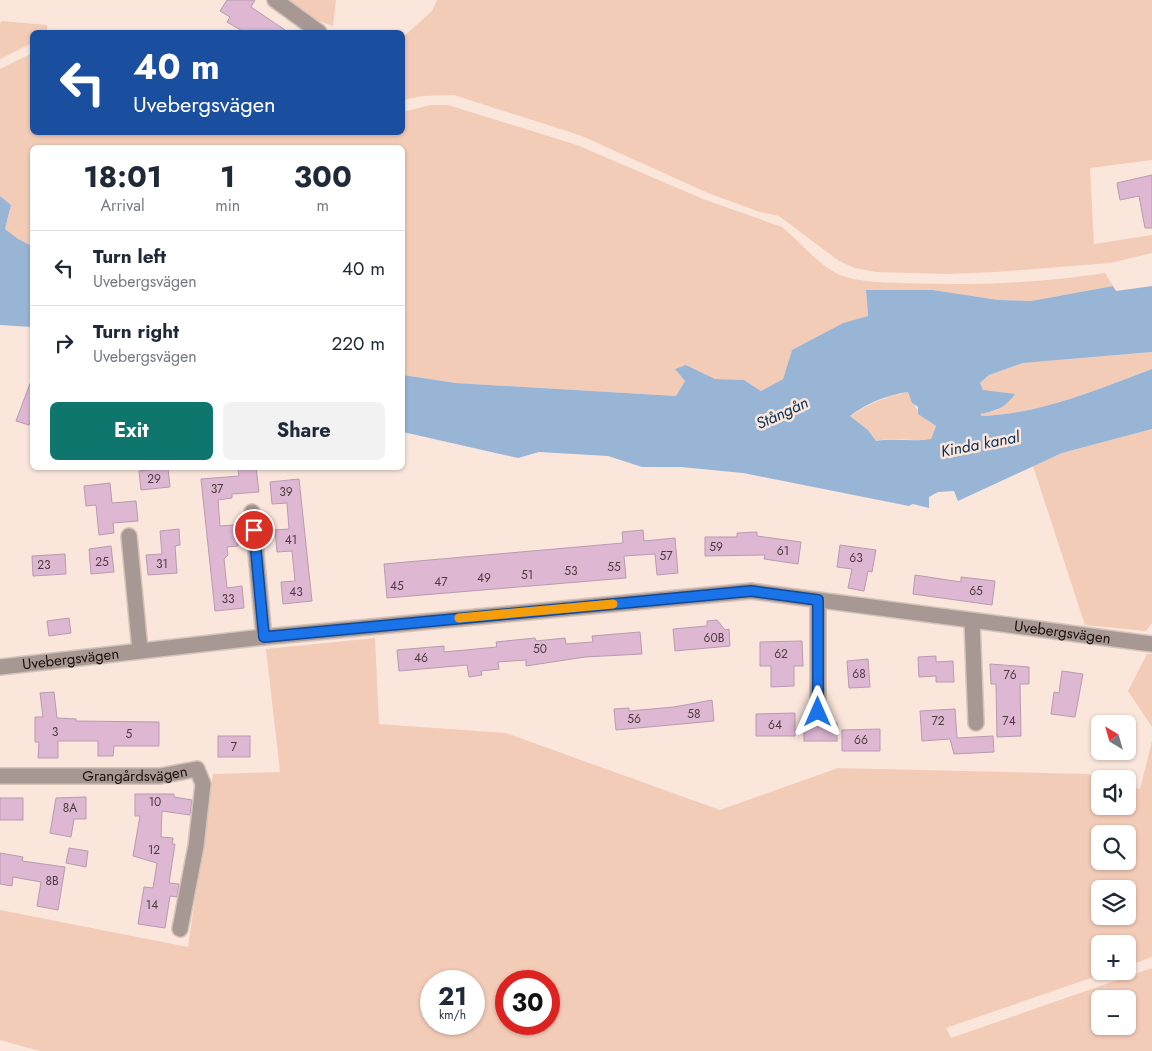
<!DOCTYPE html>
<meta charset="utf-8">
<style>
:root{--surface:#fff;--page:#f2f2f3;--text:#1f2937;--muted:#747a83;--line:#e0e1e3;--accent:#0f766e}
body{margin:0;font-family:Jost,sans-serif;background:var(--page);color:var(--text);height:100vh;display:flex;flex-direction:column;font-size:19px;white-space:nowrap}
*{box-sizing:border-box;margin:0}
p{font-size:16px;color:var(--muted)}
.icon{flex:none;width:28px;height:28px;fill:none;stroke:currentColor;stroke-width:2;stroke-linecap:round;stroke-linejoin:round}
.map{position:relative;flex:1;overflow:hidden}
.panel{position:absolute;left:30px;top:145px;width:375px;height:325px;display:flex;flex-direction:column;background:var(--surface);border-radius:8px;box-shadow:0 1px 4px #0004}
.panel>*{flex:none}
.top-card{position:absolute;left:30px;top:30px;width:375px;height:105px;border-radius:8px;box-shadow:0 1px 4px #0004;background:#1a4fa0;color:#fff;overflow:hidden}
.needle{width:32px;rotate:323deg}
.tools{position:absolute;left:1091px;top:715px;display:grid;gap:10px}
.tools a{display:grid;place-items:center;width:45px;height:45px;border-radius:8px;background:var(--surface);box-shadow:0 1px 4px #0004;font-size:25px}
.speed{position:absolute;left:420px;top:970px;display:flex;gap:10px;font-size:25px;font-weight:700;text-align:center}
.speed>*{display:grid;place-content:center;width:65px;height:65px;border-radius:50%;background:var(--surface);box-shadow:0 1px 4px #0004;line-height:1}
.speed small{font-size:12px;font-weight:400}
.speed .limit{border:8px solid #d22;background:#fff;color:#111}
.pin{position:absolute;display:grid;place-items:center;width:42px;height:42px;color:#fff;margin:-21px;border:2px solid #fff;border-radius:50%;box-shadow:0 1px 5px #0007}
.me{position:absolute;width:55px;margin:-28px;rotate:0deg;stroke-linejoin:round;filter:drop-shadow(0 0 4px #0008)}
.turn{display:flex;align-items:center;gap:18px;height:105px;padding:0 20px;font-size:22px}
.turn .icon{width:65px;height:65px;stroke-width:2.5}
.turn b{display:block;font-size:35px;line-height:42px}
.eta{display:flex;justify-content:space-evenly;align-items:center;height:85px;text-align:center}
.eta b{font-size:30px;font-weight:700;line-height:35px}
.cta{display:flex;gap:10px;margin-top:auto;padding:10px 20px}
.cta a{flex:1;height:58px;border-radius:8px;background:var(--accent);color:#fff;font-size:20px;font-weight:700;line-height:58px;text-align:center}
.cta a+a{background:var(--page);color:var(--text)}
ul{padding:0;list-style:none}
li{display:flex;align-items:center;gap:15px;height:75px;padding:0 20px;border-top:1px solid var(--line)}
li div{flex:1}
li b{display:block;font-size:19px}
li em{font-style:normal}
.map>svg:first-child{display:block}
</style>
<div class="map">
<svg width="1152" height="1051" viewBox="0 0 1152 1051">
<rect width="100%" height="100%" fill="#fae6db"/>
<!-- green -->
<g fill="#f3ccb8" fill-rule="evenodd">
<polygon points="283,0 336,0 333,26 314,19"/>
<polygon points="437,0 1152,0 1152,160 1090,168 1094,244 1152,235 1152,253 1110,263 996,272 948,274 876,272 855,268 839,261 779,216 760,212 708,193 582,136 454,95 422,96 403,100 403,37 432,11"/>
<polygon points="2,21 47,25 47,32 32,32 32,43 0,59 0,23"/>
<path d="M32,53v79h370l1,-20 28,-7h17l129,40 126,54 79,28c17,14 33,34 52,45 21,11 47,10 70,11 67,3 136,0 201,-10l8,13 -82,15 -33,-1 -65,-10 -67,1 2,25 -25,7 -51,27 -9,29 -22,12 -17,-11 -29,-1 -29,-14 -1,16 -9,15 -220,-13 -53,-8 -1,-227h-370v98l-14,-6 -13,-11 6,-24 -11,-9v-127z"/>
<path d="M1152,352v17c-55,20 -111,45 -170,47l-2,-2 18,-4 16,-16 -31,-3 -3,-8 9,-8 34,-12z"/>
<path d="M908,392c5,14 14,27 28,34l-5,13c-19,3 -36,-2 -55,2l-8,-11 -18,-14c19,-12 36,-20 58,-24z"/>
<polygon points="1152,429 1152,623 1146,631 1085,625 1033,466 1062,453"/>
<path d="M375,638l4,86 127,9 214,77 118,-42 249,6 17,5h-4v27h28v-21l12,4 12,-48v216l-24,9v-22h-28v27h11l-165,57 5,10 201,-70v83h-1112l-40,-11v-130l188,37 25,-173 67,-2 -14,-123zM1100,834h28v27h-28zM1100,889h28v27h-28zM431,981h43v43h-43zM506,981h43v43h-43zM1100,999h28v27h-28z"/>
<polygon points="1147,654 1152,654 1152,727 1128,691"/>
</g>
<!-- water -->
<g fill="#99b5d6" fill-rule="evenodd">
<polygon points="0,196 11,205 5,229 18,239 32,246 32,327 0,325"/>
<path d="M1113,286l3,5 36,-5v66l-129,11 -34,12 -9,8 3,7 32,4c-10,14 -19,17 -35,20l2,2c59,-2 116,-27 170,-47v60l-90,24 -104,48 -4,-10 -16,1 -9,5v11l-16,-4 -4,2 -166,-33 -62,-6h-39l-34,-11 -69,-4 -21,6 -115,-26v-57l53,8 220,13 9,-15 -10,-12 11,-4 29,14 29,1 17,11 22,-12 9,-29 51,-27 25,-7 -2,-26h67l65,10 33,1zM908,392l4,11 6,4v7l18,12 -5,13c-19,3 -36,-1 -55,2l-8,-11 -18,-14c17,-13 37,-21 58,-24z"/>
</g>
<!-- building -->
<g fill="#deb7d3" stroke="#b89bb0">
<polygon points="227,0 255,0 251,7 288,32 244,32 227,22 230,17 220,11"/>
<polygon points="1152,175 1152,228 1145,228 1139,196 1120,200 1117,183"/>
<polygon points="31,381 32,415 29,425 16,421"/>
<polygon points="168,468 170,487 141,490 139,471"/>
<polygon points="256,468 259,492 232,494 232,498 218,500 220,526 235,525 238,546 227,547 228,555 224,559 227,588 242,586 244,608 215,611 201,479 239,476 238,469"/>
<polygon points="299,479 312,601 283,604 281,582 295,581 292,551 277,552 275,530 289,529 287,503 272,504 270,482"/>
<polygon points="110,483 112,503 136,501 138,521 113,523 114,533 99,535 96,505 86,506 84,486"/>
<polygon points="179,529 180,545 175,546 177,573 148,575 146,555 162,554 160,531"/>
<polygon points="643,530 644,541 675,538 678,573 657,575 655,554 624,556 626,578 387,598 384,564 623,543 622,532"/>
<polygon points="757,532 757,536 801,542 798,564 764,559 765,555 705,556 705,537 737,537 737,533"/>
<polygon points="840,545 876,550 872,572 868,571 864,591 848,588 852,569 837,567"/>
<polygon points="111,546 114,572 91,574 89,549"/>
<polygon points="65,554 66,574 33,576 32,556"/>
<polygon points="915,575 961,582 961,577 995,581 992,605 913,594"/>
<polygon points="69,618 71,633 49,636 47,621"/>
<polygon points="717,620 725,630 729,629 730,646 675,651 673,629 707,626 707,621"/>
<polygon points="640,632 642,654 585,657 526,666 526,660 498,662 499,669 481,671 482,675 469,677 467,665 399,671 397,650 444,646 444,652 497,647 496,642 535,638 536,641 565,638 566,644 593,642 592,636"/>
<polygon points="802,641 803,666 794,666 794,686 771,687 771,666 760,666 760,642"/>
<polygon points="936,656 936,662 953,661 954,682 936,682 936,676 919,677 918,657"/>
<polygon points="868,659 870,687 849,688 847,661"/>
<polygon points="990,664 1029,667 1029,684 1020,684 1021,736 997,737 996,684 991,684"/>
<polygon points="1062,671 1083,674 1075,717 1051,714 1054,692 1059,693"/>
<polygon points="54,692 57,718 76,719 76,721 159,722 159,746 114,746 113,756 98,756 98,741 58,741 58,758 38,758 39,742 35,742 35,717 43,717 40,693"/>
<polygon points="712,700 714,721 616,730 614,709 629,708 629,711 674,707"/>
<polygon points="955,709 957,738 993,736 994,752 954,754 950,739 922,741 920,711"/>
<polygon points="795,713 795,736 756,736 756,714"/>
<rect x="804" y="723" width="33" height="18"/>
<polygon points="880,729 880,751 842,751 842,730"/>
<rect x="218" y="736" width="32" height="21"/>
<polygon points="135,794 174,794 174,797 192,800 190,815 162,811 161,837 173,838 172,844 175,844 169,883 179,884 177,897 170,896 165,928 138,924 144,887 153,888 157,863 133,856 140,816 135,816"/>
<polygon points="86,797 86,819 74,819 71,837 50,833 56,798"/>
<rect x="0" y="798" width="23" height="22"/>
<polygon points="69,848 88,851 86,867 66,863"/>
<polygon points="0,853 23,857 22,861 65,867 58,910 37,906 41,882 13,877 12,886 0,884"/>
</g>
<g fill="none" stroke-linecap="round" stroke-linejoin="round">
<!-- minor casing -->
<g stroke="#d6c4ba" stroke-width="18">
<g id="minor">
<polyline points="275,0 319,32"/>
<polyline points="252,512 264,637"/>
<polyline points="129,536 140,650"/>
<polyline points="818,600 818,712"/>
<polyline points="972,621 976,723"/>
<path id="s1" d="M0,667l264,-30 487,-46 401,53"/>
<path id="s2" d="M0,776h160l37,-7 6,15 -7,62 -16,83"/>
</g>
</g>
<!-- minor -->
<use href="#minor" stroke="#a89893" stroke-width="15"/>
</g>
<g fill="none" stroke-linecap="round" stroke-linejoin="round">
<!-- route casing -->
<g stroke="#114b97" stroke-width="12">
<polyline id="route" points="254,530 264,637 751,591 818,600 818,712"/>
</g>
<!-- route -->
<use href="#route" stroke="#1a73e8" stroke-width="9"/>
<!-- slow -->
<polyline stroke="#f59e0b" stroke-width="9" points="459,618 613,604"/>
</g>
<g text-anchor="middle" dominant-baseline="central" stroke-width="5" stroke-linejoin="round" paint-order="stroke">
<!-- number labels -->
<g font-size="12" fill="#4c3a3c">
<text x="154" y="479">29</text>
<text x="217" y="489">37</text>
<text x="286" y="492">39</text>
<text x="291" y="540">41</text>
<text x="716" y="547">59</text>
<text x="783" y="551">61</text>
<text x="666" y="556">57</text>
<text x="856" y="558">63</text>
<text x="102" y="562">25</text>
<text x="162" y="564">31</text>
<text x="44" y="565">23</text>
<text x="614" y="567">55</text>
<text x="571" y="571">53</text>
<text x="527" y="575">51</text>
<text x="484" y="578">49</text>
<text x="441" y="582">47</text>
<text x="397" y="586">45</text>
<text x="976" y="591">65</text>
<text x="296" y="592">43</text>
<text x="228" y="599">33</text>
<text x="714" y="638">60B</text>
<text x="540" y="649">50</text>
<text x="781" y="654">62</text>
<text x="421" y="658">46</text>
<text x="859" y="674">68</text>
<text x="1010" y="675">76</text>
<text x="694" y="714">58</text>
<text x="634" y="719">56</text>
<text x="938" y="721">72</text>
<text x="1009" y="721">74</text>
<text x="775" y="725">64</text>
<text x="55" y="732">3</text>
<text x="129" y="734">5</text>
<text x="861" y="740">66</text>
<text x="234" y="747">7</text>
<text x="155" y="802">10</text>
<text x="70" y="808">8A</text>
<text x="154" y="850">12</text>
<text x="52" y="881">8B</text>
<text x="152" y="905">14</text>
</g>
<!-- street labels -->
<g font-size="15" fill="#1c100a" stroke="#fae6db">
<text stroke="none"><textPath href="#s1" startOffset="1069">Uvebergsvägen</textPath></text>
<text stroke="none"><textPath href="#s1" startOffset="71">Uvebergsvägen</textPath></text>
<text stroke="none"><textPath href="#s2" startOffset="135">Grangårdsvägen</textPath></text>
</g>
<!-- water labels -->
<g font-size="16" font-style="italic" fill="#032c56" stroke="#fae6db">
<text transform="translate(782 413) rotate(-25)">Stångån</text>
<text transform="translate(980 444) rotate(-11)">Kinda kanal</text>
</g>
</g>
</svg>
<div class="tools">
<a><svg class="needle" viewBox="-14 -14 28 28"><path d="M0-13l5 13h-10z" fill="#e53935"/><path d="M0 13l5-13h-10z" fill="#747a83"/></svg></a>
<a><svg class="icon" aria-label="sound" viewBox="0 0 24 24"><path d="M4 9h4l5-4v14l-5-4H4zM17 9q2 3 0 6"/></svg></a>
<a><svg class="icon" aria-label="search" viewBox="0 0 24 24"><circle cx="10" cy="10" r="6"/><path d="M15 15l6 6"/></svg></a>
<a><svg class="icon" aria-label="layers" viewBox="0 0 24 24"><path d="M12 4l9 5-9 5-9-5zM3 14l9 5 9-5"/></svg></a>
<a>+</a>
<a>−</a>
</div>
<div class="speed"><div>21<small>km/h</small></div><div class="limit">30</div></div>
<div class="pin" style="left:254px;top:530px;background:#d93025"><svg class="icon" aria-label="arrive" viewBox="0 0 24 24"><path d="M6 21V4h12l-3 4 3 4H6"/></svg></div>
<svg class="me" style="left:818px;top:712px" viewBox="-20 -20 40 40"><path d="M0-17L14 15 0 8-14 15z" fill="#1a73e8" stroke="#fff" stroke-width="4"/></svg>
<div class="top-card">
<div class="turn"><svg class="icon" aria-label="left" viewBox="0 0 24 24"><path d="M17 20v-9H6M10 6l-5 5 5 5"/></svg><div><b>40 m</b>Uvebergsvägen</div></div>
</div>
<section class="panel">
<div class="eta">
<div><b>18:01</b><p>Arrival</p></div>
<div><b>1</b><p>min</p></div>
<div><b>300</b><p>m</p></div>
</div>
<ul>
<li><svg class="icon" aria-label="left" viewBox="0 0 24 24"><path d="M17 20v-9H6M10 6l-5 5 5 5"/></svg><div><b>Turn left</b><p>Uvebergsvägen</p></div><em>40 m</em></li>
<li><svg class="icon" aria-label="right" viewBox="0 0 24 24"><path d="M7 20v-9h11M14 6l5 5-5 5"/></svg><div><b>Turn right</b><p>Uvebergsvägen</p></div><em>220 m</em></li>
</ul>
<div class="cta"><a>Exit</a><a>Share</a></div>
</section>
</div>
